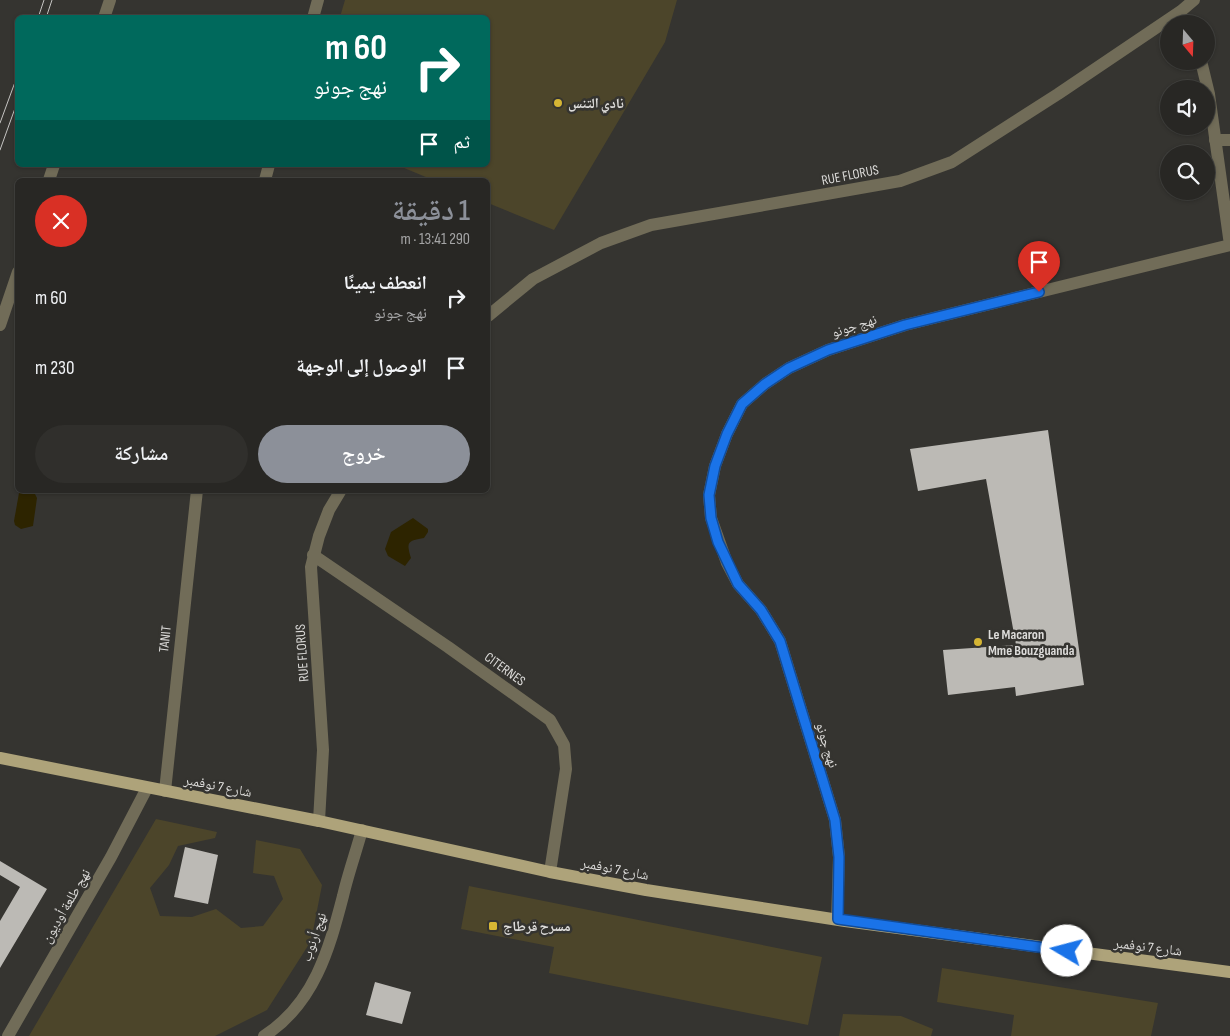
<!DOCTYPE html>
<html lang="ar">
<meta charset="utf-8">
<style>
:root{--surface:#282724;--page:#302f2c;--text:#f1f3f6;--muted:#a5a5a6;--line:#444441;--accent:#8c9099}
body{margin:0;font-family:"Sofia Sans Condensed","Noto Naskh Arabic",sans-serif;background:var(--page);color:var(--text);direction:rtl;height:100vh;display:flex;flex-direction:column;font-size:19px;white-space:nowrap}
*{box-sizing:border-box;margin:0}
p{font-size:16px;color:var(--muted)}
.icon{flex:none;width:28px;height:28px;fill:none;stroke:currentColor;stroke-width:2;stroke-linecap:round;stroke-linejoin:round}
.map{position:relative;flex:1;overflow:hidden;direction:ltr}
.sheet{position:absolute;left:15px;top:178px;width:475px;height:315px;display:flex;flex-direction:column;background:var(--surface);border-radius:8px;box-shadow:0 1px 4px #0004,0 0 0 1px var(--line);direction:rtl}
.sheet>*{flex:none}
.guide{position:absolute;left:15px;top:15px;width:475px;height:152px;border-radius:8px;box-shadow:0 1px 4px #0004,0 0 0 1px var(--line);direction:rtl;background:#00695c;color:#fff;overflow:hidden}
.needle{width:32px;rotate:161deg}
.fabs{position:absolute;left:1160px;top:15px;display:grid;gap:10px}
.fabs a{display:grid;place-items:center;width:55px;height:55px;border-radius:50%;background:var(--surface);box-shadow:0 1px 4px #0004,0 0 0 1px var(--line);font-size:25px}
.pin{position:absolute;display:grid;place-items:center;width:42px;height:42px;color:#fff;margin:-51px -21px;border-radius:50% 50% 50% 0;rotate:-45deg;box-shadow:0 0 5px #0007}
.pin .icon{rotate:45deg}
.me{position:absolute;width:55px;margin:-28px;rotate:278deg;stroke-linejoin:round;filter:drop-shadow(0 0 4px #0008)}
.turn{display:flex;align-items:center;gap:18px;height:105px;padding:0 20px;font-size:22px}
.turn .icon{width:65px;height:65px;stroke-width:2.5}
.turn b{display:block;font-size:35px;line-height:42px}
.then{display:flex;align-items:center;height:48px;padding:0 20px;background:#0003;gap:10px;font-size:19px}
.round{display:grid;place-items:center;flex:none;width:52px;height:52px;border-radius:26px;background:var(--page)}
.headline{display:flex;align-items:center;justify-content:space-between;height:85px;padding:0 20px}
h1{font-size:30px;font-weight:600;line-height:38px;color:var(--accent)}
.cta{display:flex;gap:10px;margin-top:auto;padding:10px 20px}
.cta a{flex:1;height:58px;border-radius:30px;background:var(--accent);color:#fff;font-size:20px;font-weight:600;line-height:58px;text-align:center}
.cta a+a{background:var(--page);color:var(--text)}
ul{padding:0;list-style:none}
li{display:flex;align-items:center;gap:15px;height:70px;padding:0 20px}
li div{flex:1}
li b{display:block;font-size:19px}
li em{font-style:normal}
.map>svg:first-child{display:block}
</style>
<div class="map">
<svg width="1230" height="1036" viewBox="0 0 1230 1036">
<rect width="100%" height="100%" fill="#353430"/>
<!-- green -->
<g fill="#4c452a">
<polygon points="345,0 677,0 665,42 554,230 488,203 488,180 433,180 397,165 488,165 488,18 340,17"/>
<polygon points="156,819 217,832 215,838 178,846 169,865 150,888 160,916 192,917 216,909 241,928 263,926 283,899 274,876 253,873 256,840 300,849 322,885 311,941 267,1010 215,1036 29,1036"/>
<polygon points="469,886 822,957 808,1025 549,973 554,947 461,929"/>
<polygon points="942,968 1158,1003 1151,1036 1011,1036 1014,1015 937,1002"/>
<polygon points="843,1014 901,1016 933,1029 931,1036 839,1036"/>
</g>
<!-- water -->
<g fill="#2d2400">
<polygon points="22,490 33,490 37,498 33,526 21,529 15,525 14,521 19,493"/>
<path d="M413,518l15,11v3l-4,6c-16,3 -18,3 -13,20l-6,8 -17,-10 -3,-7 6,-17z"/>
</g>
<!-- building -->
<g fill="#bcbab5">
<polygon points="1048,430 1084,685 1016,696 1015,687 948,695 943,650 1016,645 986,479 918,491 910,449"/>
<polygon points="185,847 218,855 208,904 174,897"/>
<polygon points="0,861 47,889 0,968 0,921 20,887 0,875"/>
<polygon points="375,982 411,992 402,1024 366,1015"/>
</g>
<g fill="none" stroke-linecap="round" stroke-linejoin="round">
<!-- minor -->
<g stroke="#716c58" stroke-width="12">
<polyline points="104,18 110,0"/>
<polyline points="313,18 318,0"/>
<polyline points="1215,140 1230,140"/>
<polyline points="49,180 54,165"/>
<polyline points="265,180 269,165"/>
<polyline points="488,316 533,279 601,243 651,225 900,181 952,162 1058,94 1181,11 1194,0"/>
<polyline points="0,325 18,272"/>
<polyline points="313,555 448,647 550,720 564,745 566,769 550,872"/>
<polyline points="165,791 197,490"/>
<polyline points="319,821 323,750 311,567 319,536 329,510 341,490"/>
<polyline points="837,919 839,857 835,820 780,641 761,610 738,584 727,563 711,518 709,495 715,466 727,434 742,404 765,384 789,368 828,350 905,325 1230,245 1209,94 1201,61"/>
<polyline points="8,1036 111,857 147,788"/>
<path d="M264,1036c50,-32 65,-86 79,-140 5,-22 13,-44 19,-66"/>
</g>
<!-- major -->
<polyline stroke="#aea37a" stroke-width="12" points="0,758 319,821 550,872 646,890 845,921 1230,972"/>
<!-- tram -->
<g stroke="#c6c5c3" stroke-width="1">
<polyline points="38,18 44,0"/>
<polyline points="46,18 52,0"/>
<polyline points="0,123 18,74"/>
<polyline points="0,150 18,100"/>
</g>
</g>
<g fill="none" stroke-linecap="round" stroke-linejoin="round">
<!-- route casing -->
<g stroke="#114b97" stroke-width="12">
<polyline id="route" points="1039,292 905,325 828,350 789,368 765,384 742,404 727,434 715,466 709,495 711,518 718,542 738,584 761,610 780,641 835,820 839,857 838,919 1067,951"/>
</g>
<!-- route -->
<use href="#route" stroke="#1a73e8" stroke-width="9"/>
</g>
<!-- markers -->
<g fill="#d5b534" stroke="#353430" stroke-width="2">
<circle cx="558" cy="103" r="5"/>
<circle cx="978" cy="642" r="5"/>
<rect x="488" y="921" width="10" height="10" rx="2.5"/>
</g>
<g text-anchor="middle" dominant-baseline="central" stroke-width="5" stroke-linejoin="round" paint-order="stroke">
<!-- poi labels -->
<g font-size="14" font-weight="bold" fill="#dddcda" stroke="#353430" text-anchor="start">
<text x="568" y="103">نادي التنس</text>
<text x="988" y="634">Le Macaron<tspan x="988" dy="16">Mme Bouzguanda</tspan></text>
<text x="503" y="926">مسرح قرطاج</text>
</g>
<!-- street labels -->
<g font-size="14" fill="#dddcda" stroke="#353430">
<text transform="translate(850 175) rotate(-11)">RUE FLORUS</text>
<text transform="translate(854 326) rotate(-18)">نهج جونو</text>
<text transform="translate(165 639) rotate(-84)">TANIT</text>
<text transform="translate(302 653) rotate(-94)">RUE FLORUS</text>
<text transform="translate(505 669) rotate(36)">CITERNES</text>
<text transform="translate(827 745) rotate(73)">نهج جونو</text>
<text transform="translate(218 786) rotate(11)">شارع 7 نوفمبر</text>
<text transform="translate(615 869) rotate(11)">شارع 7 نوفمبر</text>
<text transform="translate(66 906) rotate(-60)">نهج طلعة أوديون</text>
<text transform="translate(314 937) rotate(-71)">نهج أرنوب</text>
<text transform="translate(1148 947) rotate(7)">شارع 7 نوفمبر</text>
</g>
</g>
</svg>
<div class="fabs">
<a><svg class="needle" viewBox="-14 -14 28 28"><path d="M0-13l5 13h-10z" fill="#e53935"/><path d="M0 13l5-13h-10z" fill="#a5a5a6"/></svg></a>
<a><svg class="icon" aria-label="sound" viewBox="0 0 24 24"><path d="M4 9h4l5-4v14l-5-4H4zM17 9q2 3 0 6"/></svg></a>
<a><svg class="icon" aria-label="search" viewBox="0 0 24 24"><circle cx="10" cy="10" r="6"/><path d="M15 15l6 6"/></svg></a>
</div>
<div class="pin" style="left:1039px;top:292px;background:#d93025"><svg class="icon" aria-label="arrive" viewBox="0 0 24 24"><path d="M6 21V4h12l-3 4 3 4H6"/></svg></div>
<svg class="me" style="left:1067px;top:951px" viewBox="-20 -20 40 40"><circle r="19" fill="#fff"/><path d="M0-13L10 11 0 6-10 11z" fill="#1a73e8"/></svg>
<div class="guide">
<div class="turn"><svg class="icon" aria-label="right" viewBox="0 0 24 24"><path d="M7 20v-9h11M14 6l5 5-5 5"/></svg><div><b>60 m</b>نهج جونو</div></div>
<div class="then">ثم<svg class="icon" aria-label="arrive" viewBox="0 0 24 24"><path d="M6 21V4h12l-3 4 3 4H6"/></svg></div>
</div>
<section class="sheet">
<div class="headline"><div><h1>1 دقيقة</h1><p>290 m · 13:41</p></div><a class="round" style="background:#d93025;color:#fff"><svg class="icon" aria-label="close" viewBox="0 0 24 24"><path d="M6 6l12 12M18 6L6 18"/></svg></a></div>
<ul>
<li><svg class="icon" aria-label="right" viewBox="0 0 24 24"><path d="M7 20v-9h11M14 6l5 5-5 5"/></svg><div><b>انعطف يمينًا</b><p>نهج جونو</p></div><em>60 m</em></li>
<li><svg class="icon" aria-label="arrive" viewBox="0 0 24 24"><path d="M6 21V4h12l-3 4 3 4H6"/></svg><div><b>الوصول إلى الوجهة</b></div><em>230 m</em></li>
</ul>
<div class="cta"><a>خروج</a><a>مشاركة</a></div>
</section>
</div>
